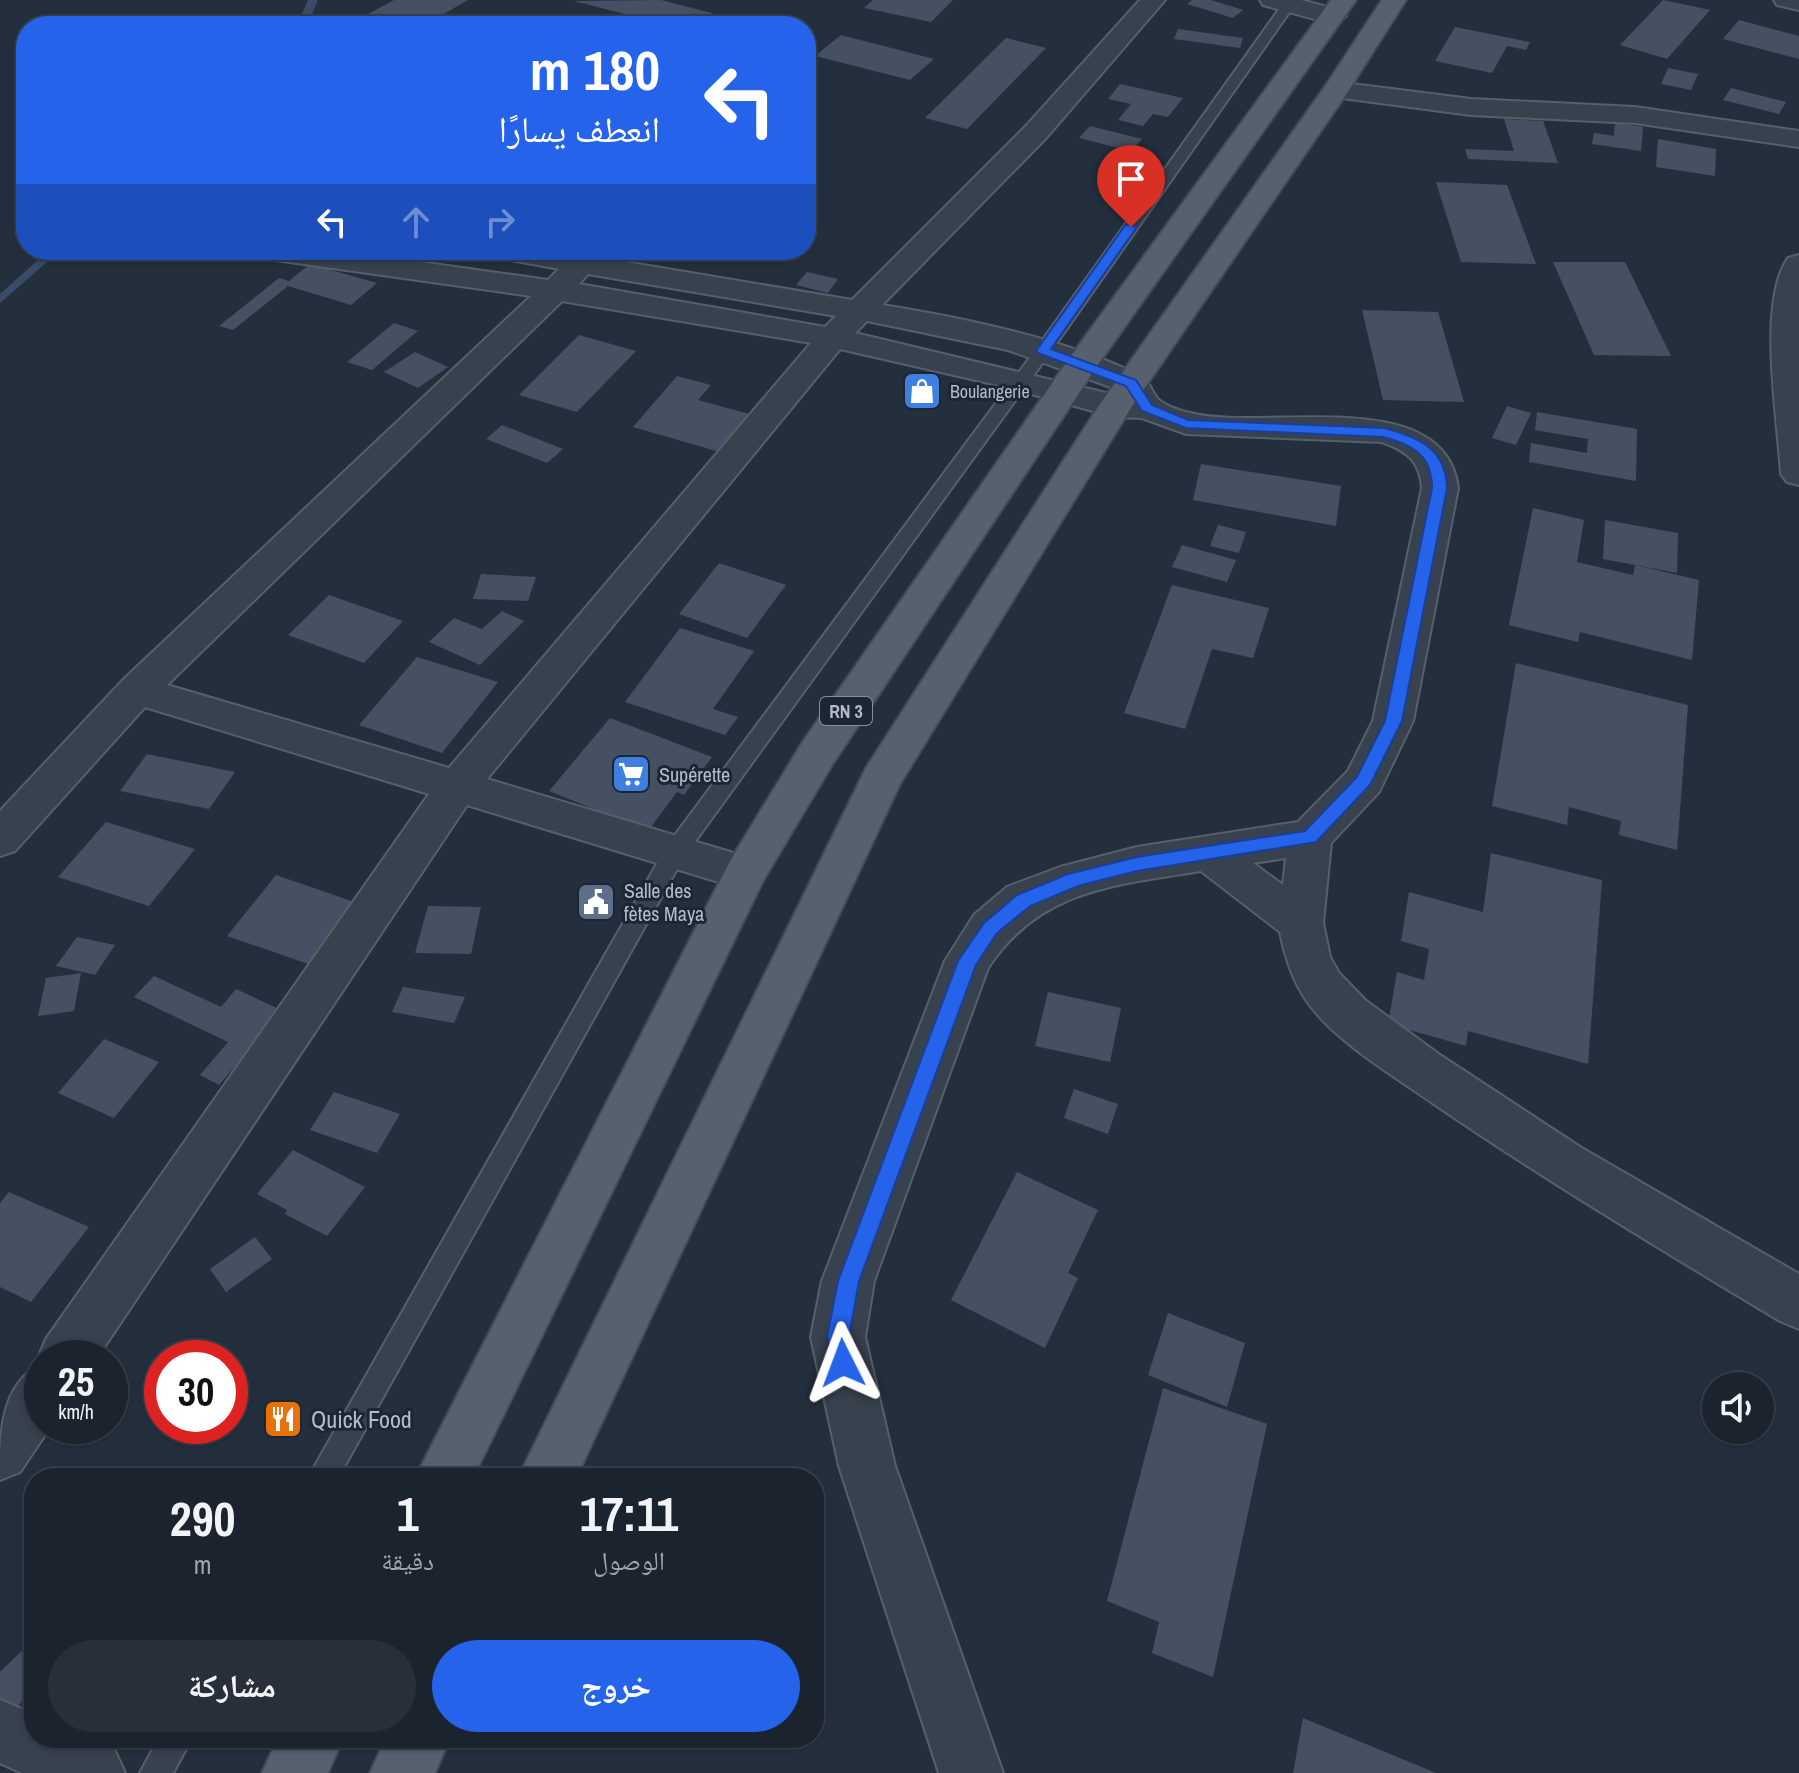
<!DOCTYPE html>
<html lang="ar">
<meta charset="utf-8">
<style>
:root{--surface:#1b232e;--page:#282f3a;--text:#f1f3f6;--muted:#a0a4aa;--line:#39404a;--accent:#2563eb}
body{margin:0;font-family:"Archivo Narrow","Noto Naskh Arabic",sans-serif;background:var(--page);color:var(--text);direction:rtl;height:100vh;display:flex;flex-direction:column;font-size:30px;white-space:nowrap}
*{box-sizing:border-box;margin:0}
p{font-size:26px;color:var(--muted)}
.icon{flex:none;width:44px;height:44px;fill:none;stroke:currentColor;stroke-width:2;stroke-linecap:round;stroke-linejoin:round}
.map{position:relative;flex:1;overflow:hidden;direction:ltr}
.sheet{position:absolute;left:24px;top:1468px;width:800px;height:280px;display:flex;flex-direction:column;background:var(--surface);border-radius:32px;box-shadow:0 2px 6px #0004,0 0 0 2px var(--line);direction:rtl}
.sheet>*{flex:none}
.guide{position:absolute;left:16px;top:16px;width:800px;height:244px;border-radius:32px;box-shadow:0 2px 6px #0004,0 0 0 2px var(--line);direction:rtl;background:#2563eb;color:#fff;overflow:hidden}
.fabs{position:absolute;left:1702px;top:1372px;display:grid;gap:16px}
.fabs a{display:grid;place-items:center;width:72px;height:72px;border-radius:50%;background:var(--surface);box-shadow:0 2px 6px #0004,0 0 0 2px var(--line);font-size:40px}
.speed{position:absolute;left:24px;top:1340px;display:flex;gap:16px;font-size:40px;font-weight:700;text-align:center}
.speed>*{display:grid;place-content:center;width:104px;height:104px;border-radius:50%;background:var(--surface);box-shadow:0 2px 6px #0004,0 0 0 2px var(--line);line-height:1}
.speed small{font-size:20px;font-weight:400}
.speed .limit{border:12px solid #d22;background:#fff;color:#111}
.pin{position:absolute;display:grid;place-items:center;width:68px;height:68px;color:#fff;margin:-82px -34px;border-radius:50% 50% 50% 0;rotate:-45deg;box-shadow:0 0 8px #0007}
.pin .icon{rotate:45deg}
.me{position:absolute;width:88px;margin:-44px;rotate:357deg;stroke-linejoin:round;filter:drop-shadow(0 0 6px #0008)}
.turn{display:flex;align-items:center;gap:28px;height:168px;padding:0 24px;font-size:36px}
.turn .icon{width:104px;height:104px;stroke-width:2.5}
.turn b{display:block;font-size:56px;line-height:68px}
.lanes{display:flex;align-items:center;height:76px;padding:0 24px;background:#0003;justify-content:center;gap:40px;direction:ltr}
.lanes .off{opacity:.35}
.eta{display:flex;justify-content:space-evenly;align-items:center;height:136px;text-align:center}
.eta b{font-size:48px;font-weight:700;line-height:56px}
.action{display:flex;gap:16px;margin-top:auto;padding:16px 24px}
.action a{flex:1;height:92px;border-radius:48px;background:var(--accent);color:#fff;font-size:32px;font-weight:700;line-height:92px;text-align:center}
.action a+a{background:var(--page);color:var(--text)}
.map>svg:first-child{display:block}
</style>
<div class="map">
<svg width="1799" height="1773" viewBox="0 0 1799 1773">
<rect width="100%" height="100%" fill="#242f3e"/>
<g fill="none" stroke-linecap="round" stroke-linejoin="round">
<!-- stream -->
<g fill="#394c67" fill-rule="evenodd">
<polygon points="308,0 318,0 307,26 297,26"/>
<polygon points="49,250 61,250 0,303 0,294"/>
</g>
</g>
<!-- building -->
<g fill="#455162">
<polygon points="394,0 468,0 423,26 346,26"/>
<polygon points="661,0 712,13 695,26 672,26 574,1"/>
<polygon points="873,0 953,0 931,22 864,8"/>
<polygon points="1192,0 1211,0 1243,10 1233,18 1187,4"/>
<polygon points="1663,0 1710,10 1667,59 1620,45"/>
<polygon points="1739,20 1799,36 1799,59 1723,39"/>
<polygon points="1455,27 1530,42 1526,50 1507,46 1492,73 1435,61"/>
<polygon points="1178,29 1243,38 1240,48 1174,39"/>
<polygon points="841,35 934,59 910,80 815,56"/>
<polygon points="1006,38 1046,48 967,129 925,118"/>
<polygon points="1668,68 1698,74 1691,90 1661,84"/>
<polygon points="1120,84 1183,98 1168,117 1153,114 1143,126 1118,120 1131,104 1108,99"/>
<polygon points="1731,88 1786,102 1779,114 1723,100"/>
<polygon points="1504,119 1543,121 1558,163 1468,159 1465,149 1514,151"/>
<polygon points="1615,123 1643,127 1641,151 1592,144 1594,133 1614,136"/>
<polygon points="1090,126 1142,139 1131,151 1079,138"/>
<polygon points="1658,139 1716,149 1715,176 1656,167"/>
<polygon points="1436,182 1507,185 1536,264 1461,262"/>
<polygon points="1553,262 1625,262 1671,356 1594,355"/>
<polygon points="310,264 377,283 351,305 288,286 233,330 219,326 279,278 289,281"/>
<polygon points="807,272 838,279 828,293 796,285"/>
<polygon points="1362,310 1438,312 1464,402 1383,400"/>
<polygon points="394,323 418,331 372,370 347,362"/>
<polygon points="579,335 636,351 577,412 519,395"/>
<polygon points="415,352 448,367 418,388 384,372"/>
<polygon points="677,376 711,385 698,400 753,415 723,453 633,427"/>
<polygon points="1507,406 1531,413 1516,445 1492,438"/>
<polygon points="1537,412 1637,429 1636,481 1529,462 1531,443 1587,453 1588,439 1535,430"/>
<polygon points="502,425 563,449 547,463 486,439"/>
<polygon points="1201,464 1341,486 1336,526 1193,500"/>
<polygon points="1533,508 1584,520 1577,562 1633,575 1635,565 1699,580 1692,660 1580,632 1578,642 1509,625"/>
<polygon points="1605,520 1678,533 1677,573 1603,559"/>
<polygon points="1218,525 1246,532 1239,553 1210,546"/>
<polygon points="1182,545 1236,560 1227,582 1172,567"/>
<polygon points="719,563 786,585 747,638 679,614"/>
<polygon points="481,574 536,577 528,601 473,599"/>
<polygon points="1172,585 1269,608 1253,658 1212,649 1185,729 1124,713"/>
<polygon points="329,595 403,621 364,663 288,635"/>
<polygon points="502,611 524,621 480,665 429,642 454,618 482,629"/>
<polygon points="680,628 754,651 713,709 738,717 725,735 625,702"/>
<polygon points="417,657 498,682 442,753 359,725"/>
<polygon points="1516,663 1688,705 1677,850 1619,835 1621,821 1569,807 1567,825 1492,806"/>
<polygon points="610,718 712,757 684,795 677,792 648,831 549,791"/>
<polygon points="147,754 235,772 209,809 120,791"/>
<polygon points="106,822 195,849 149,906 58,877"/>
<polygon points="1491,853 1602,880 1588,1064 1468,1031 1466,1046 1388,1024 1397,972 1424,980 1429,949 1401,941 1409,892 1483,912"/>
<polygon points="276,875 357,903 311,965 227,936"/>
<polygon points="428,906 481,907 471,954 415,953"/>
<polygon points="77,937 115,945 95,975 56,966"/>
<polygon points="81,973 74,1011 38,1016 46,978"/>
<polygon points="154,976 221,1007 236,989 283,1011 219,1085 200,1075 228,1042 134,997"/>
<polygon points="403,987 465,997 454,1023 392,1012"/>
<polygon points="1048,992 1121,1008 1110,1062 1035,1046"/>
<polygon points="104,1039 159,1062 114,1118 58,1093"/>
<polygon points="1074,1089 1118,1104 1108,1134 1064,1118"/>
<polygon points="334,1092 400,1114 377,1153 310,1130"/>
<polygon points="293,1150 365,1187 327,1236 285,1214 287,1210 257,1194"/>
<polygon points="1017,1172 1098,1210 1068,1273 1078,1278 1045,1348 951,1300"/>
<polygon points="9,1192 89,1227 31,1302 0,1287 0,1203"/>
<polygon points="255,1237 272,1259 226,1292 210,1269"/>
<polygon points="1168,1313 1245,1343 1227,1407 1148,1375"/>
<polygon points="1163,1388 1267,1424 1213,1677 1152,1653 1159,1622 1107,1601"/>
<polygon points="34,1639 34,1697 31,1693 4,1720 0,1716 0,1672"/>
<polygon points="1303,1718 1436,1773 1293,1773"/>
</g>
<g fill="none" stroke-linecap="round" stroke-linejoin="round">
<!-- lane casing -->
<g stroke="#565f6c" stroke-width="4">
<g id="lane">
<polygon points="1285,1 1295,4 1049,354 683,858 338,1478 308,1478 667,846 1037,348"/>
<polygon points="159,1738 192,1738 173,1773 140,1773"/>
</g>
</g>
<!-- street casing -->
<g stroke="#565f6c" stroke-width="4">
<g id="street">
<path d="M1140,0h25l-119,138 -164,167c82,13 183,34 257,70 9,4 12,15 18,23 6,7 23,13 33,15 71,19 255,-31 268,75l-45,233 -34,71 -48,51 -8,80 7,34 9,16 26,27 75,55 140,92 219,127v55l-19,-8c-117,-70 -233,-140 -346,-217 -40,-28 -101,-64 -128,-104 -14,-21 -21,-44 -26,-68l-79,-61c-86,14 -161,18 -213,97l-114,313 -9,56 30,129 108,307h-64l-100,-307 -28,-129 11,-56 123,-320 29,-46 33,-28 53,-20 77,-20 161,-25 50,-51 25,-50 49,-233c-2,-27 -15,-37 -40,-46l-196,-8 -44,-16 -27,-1 -113,-31 -162,-37 -353,430 273,82 7,12 -7,12 -15,5 -278,-85 -370,553h-55v68h9l-31,46 -20,8c0,-46 0,-95 41,-116l-3,-6 8,-19 383,-545 -284,-87 -130,144 -15,5v-45l123,-131 408,-384 -263,-37 -11,-3 -4,-6h82l213,30 11,-11 -70,-13 -4,-6h69l298,50 174,-174zM588,274l248,42 -11,11 -246,-43zM562,301l249,42 -362,425 -282,-83zM867,321l141,29 111,40 4,7 -268,-64zM1286,858l-3,27 -30,-22z"/>
<polygon points="1260,0 1301,0 1342,11 1346,16 1333,24 1263,5"/>
<polygon points="1774,0 1799,0 1799,10 1777,5"/>
<polygon points="1336,82 1471,99 1635,107 1799,131 1799,147 1635,123 1471,115 1327,96 1323,90 1327,84"/>
<path d="M1799,255v230l-12,-3 -6,-8c-3,-55 -24,-171 7,-216z"/>
<polygon points="0,1700 34,1714 34,1738 87,1738 115,1751 125,1773 22,1773 0,1763"/>
</g>
</g>
<!-- primary casing -->
<g stroke="#414a57" stroke-width="4">
<g id="primary">
<polygon points="1331,0 1356,0 1097,366 832,765 763,881 473,1478 415,1478 730,861 802,743 1071,356"/>
<polygon points="1382,0 1406,0 1349,90 1131,408 900,784 576,1478 518,1478 866,768 1098,407 1324,88"/>
<polygon points="278,1738 343,1738 328,1773 262,1773"/>
<polygon points="386,1738 450,1738 435,1773 370,1773"/>
</g>
</g>
<!-- lane -->
<use href="#lane" fill="#38414e" fill-rule="evenodd"/>
<!-- street -->
<use href="#street" fill="#38414e" fill-rule="evenodd"/>
<!-- primary -->
<use href="#primary" fill="#56606e" fill-rule="evenodd"/>
</g>
<!-- route -->
<path fill="#2563eb" stroke="#184099" stroke-width="2" d="M1126,224l11,3 -86,122 85,31 16,25 36,15 196,8c34,9 62,20 63,60l-45,233 -32,64 -54,57 -179,29 -59,15 -48,20 -33,27 -21,32 -117,316 -10,56 5,26 -3,8 -8,3 -8,-3 -8,-34 11,-56 120,-320 26,-38 33,-28 51,-21 69,-17 168,-26 52,-54 28,-56 47,-233c0,-33 -19,-43 -49,-51l-197,-9 -44,-17 -16,-25 -88,-33 -2,-2z"/>
<!-- icons -->
<defs>
<g id="shop-square" transform="scale(2)"><rect x="-9" y="-9" width="18" height="18" rx="4" fill="#3f7fe0" stroke="#1d2633"/><path d="M-5-2.5h2.3a2.7 3.5 0 0 1 5.4 0H5L5.5 6h-11ZM-1.5-2.5h3a1.5 2.3 0 0 0-3 0Z" fill="#fff"/></g>
<g id="supermarket-square" transform="scale(2)"><rect x="-9" y="-9" width="18" height="18" rx="4" fill="#3f7fe0" stroke="#1d2633"/><path d="M-6-5.5h2.5l.6 2H6L4.5 2H-2.5L-4.4-4H-6ZM-1.5 3.2a1.3 1.3 0 1 0 .1 0ZM3 3.2a1.3 1.3 0 1 0 .1 0Z" fill="#fff"/></g>
<g id="civic-square" transform="scale(2)"><rect x="-9" y="-9" width="18" height="18" rx="4" fill="#5c6f8a" stroke="#1d2633"/><path d="M-.6-6.5H3V-4.5H.6V-3L4-1V1h2V6H-6V1h2V-1L-.6-3ZM-1.2 2.5V6h2.4V2.5Z" fill="#fff"/></g>
<g id="restaurant-square" transform="scale(2)"><rect x="-9" y="-9" width="18" height="18" rx="4" fill="#e8710a" stroke="#1d2633"/><path d="M-5-6h1v4h1v-4h1v4h1v-4h1v5L-1.5 .5V6h-2V.5L-5-1ZM5-6V6H3V1.5H1.5Q1.5-4 5-6Z" fill="#fff"/></g>
</defs>
<g fill-rule="evenodd">
<use href="#shop-square" x="922" y="391"/>
<use href="#supermarket-square" x="631" y="774"/>
<use href="#civic-square" x="596" y="902"/>
<use href="#restaurant-square" x="283" y="1419"/>
</g>
<g text-anchor="middle" dominant-baseline="central" stroke-width="6" stroke-linejoin="round" paint-order="stroke">
<!-- far-poi labels -->
<g font-size="18" fill="#b4bcc9" stroke="#1d2633" text-anchor="start">
<text x="950" y="391">Boulangerie</text>
</g>
<!-- shield labels -->
<rect fill="#1d2633" stroke="#878f9c" stroke-width="2" x="820" y="697" width="52" height="28" rx="6"/>
<g font-size="18" font-weight="bold" fill="#b4bcc9">
<text x="846" y="711">RN 3</text>
</g>
<!-- poi labels -->
<g font-size="20" fill="#b4bcc9" stroke="#1d2633" text-anchor="start">
<text x="659" y="774">Supérette</text>
<text x="624" y="890">Salle des<tspan x="624" dy="23">fètes Maya</tspan></text>
</g>
<!-- near-poi labels -->
<g font-size="24" fill="#b4bcc9" stroke="#1d2633" text-anchor="start">
<text x="311" y="1419">Quick Food</text>
</g>
</g>
</svg>
<div class="fabs">
<a><svg class="icon" aria-label="sound" viewBox="0 0 24 24"><path d="M4 9h4l5-4v14l-5-4H4zM17 9q2 3 0 6"/></svg></a>
</div>
<div class="speed"><div>25<small>km/h</small></div><div class="limit">30</div></div>
<div class="pin" style="left:1131px;top:227px;background:#d93025"><svg class="icon" aria-label="arrive" viewBox="0 0 24 24"><path d="M6 21V4h12l-3 4 3 4H6"/></svg></div>
<svg class="me" style="left:843px;top:1363px" viewBox="-20 -20 40 40"><path d="M0-17L14 15 0 8-14 15z" fill="#2563eb" stroke="#fff" stroke-width="4"/></svg>
<div class="guide">
<div class="turn"><svg class="icon" aria-label="left" viewBox="0 0 24 24"><path d="M17 20v-9H6M10 6l-5 5 5 5"/></svg><div><b>180 m</b>انعطف يسارًا</div></div>
<div class="lanes"><svg class="icon" aria-label="left" viewBox="0 0 24 24"><path d="M17 20v-9H6M10 6l-5 5 5 5"/></svg><svg class="icon off" aria-label="ahead" viewBox="0 0 24 24"><path d="M12 20V5M6 11l6-6 6 6"/></svg><svg class="icon off" aria-label="right" viewBox="0 0 24 24"><path d="M7 20v-9h11M14 6l5 5-5 5"/></svg></div>
</div>
<section class="sheet">
<div class="eta">
<div><b>17:11</b><p>الوصول</p></div>
<div><b>1</b><p>دقيقة</p></div>
<div><b>290</b><p>m</p></div>
</div>
<div class="action"><a>خروج</a><a>مشاركة</a></div>
</section>
</div>
